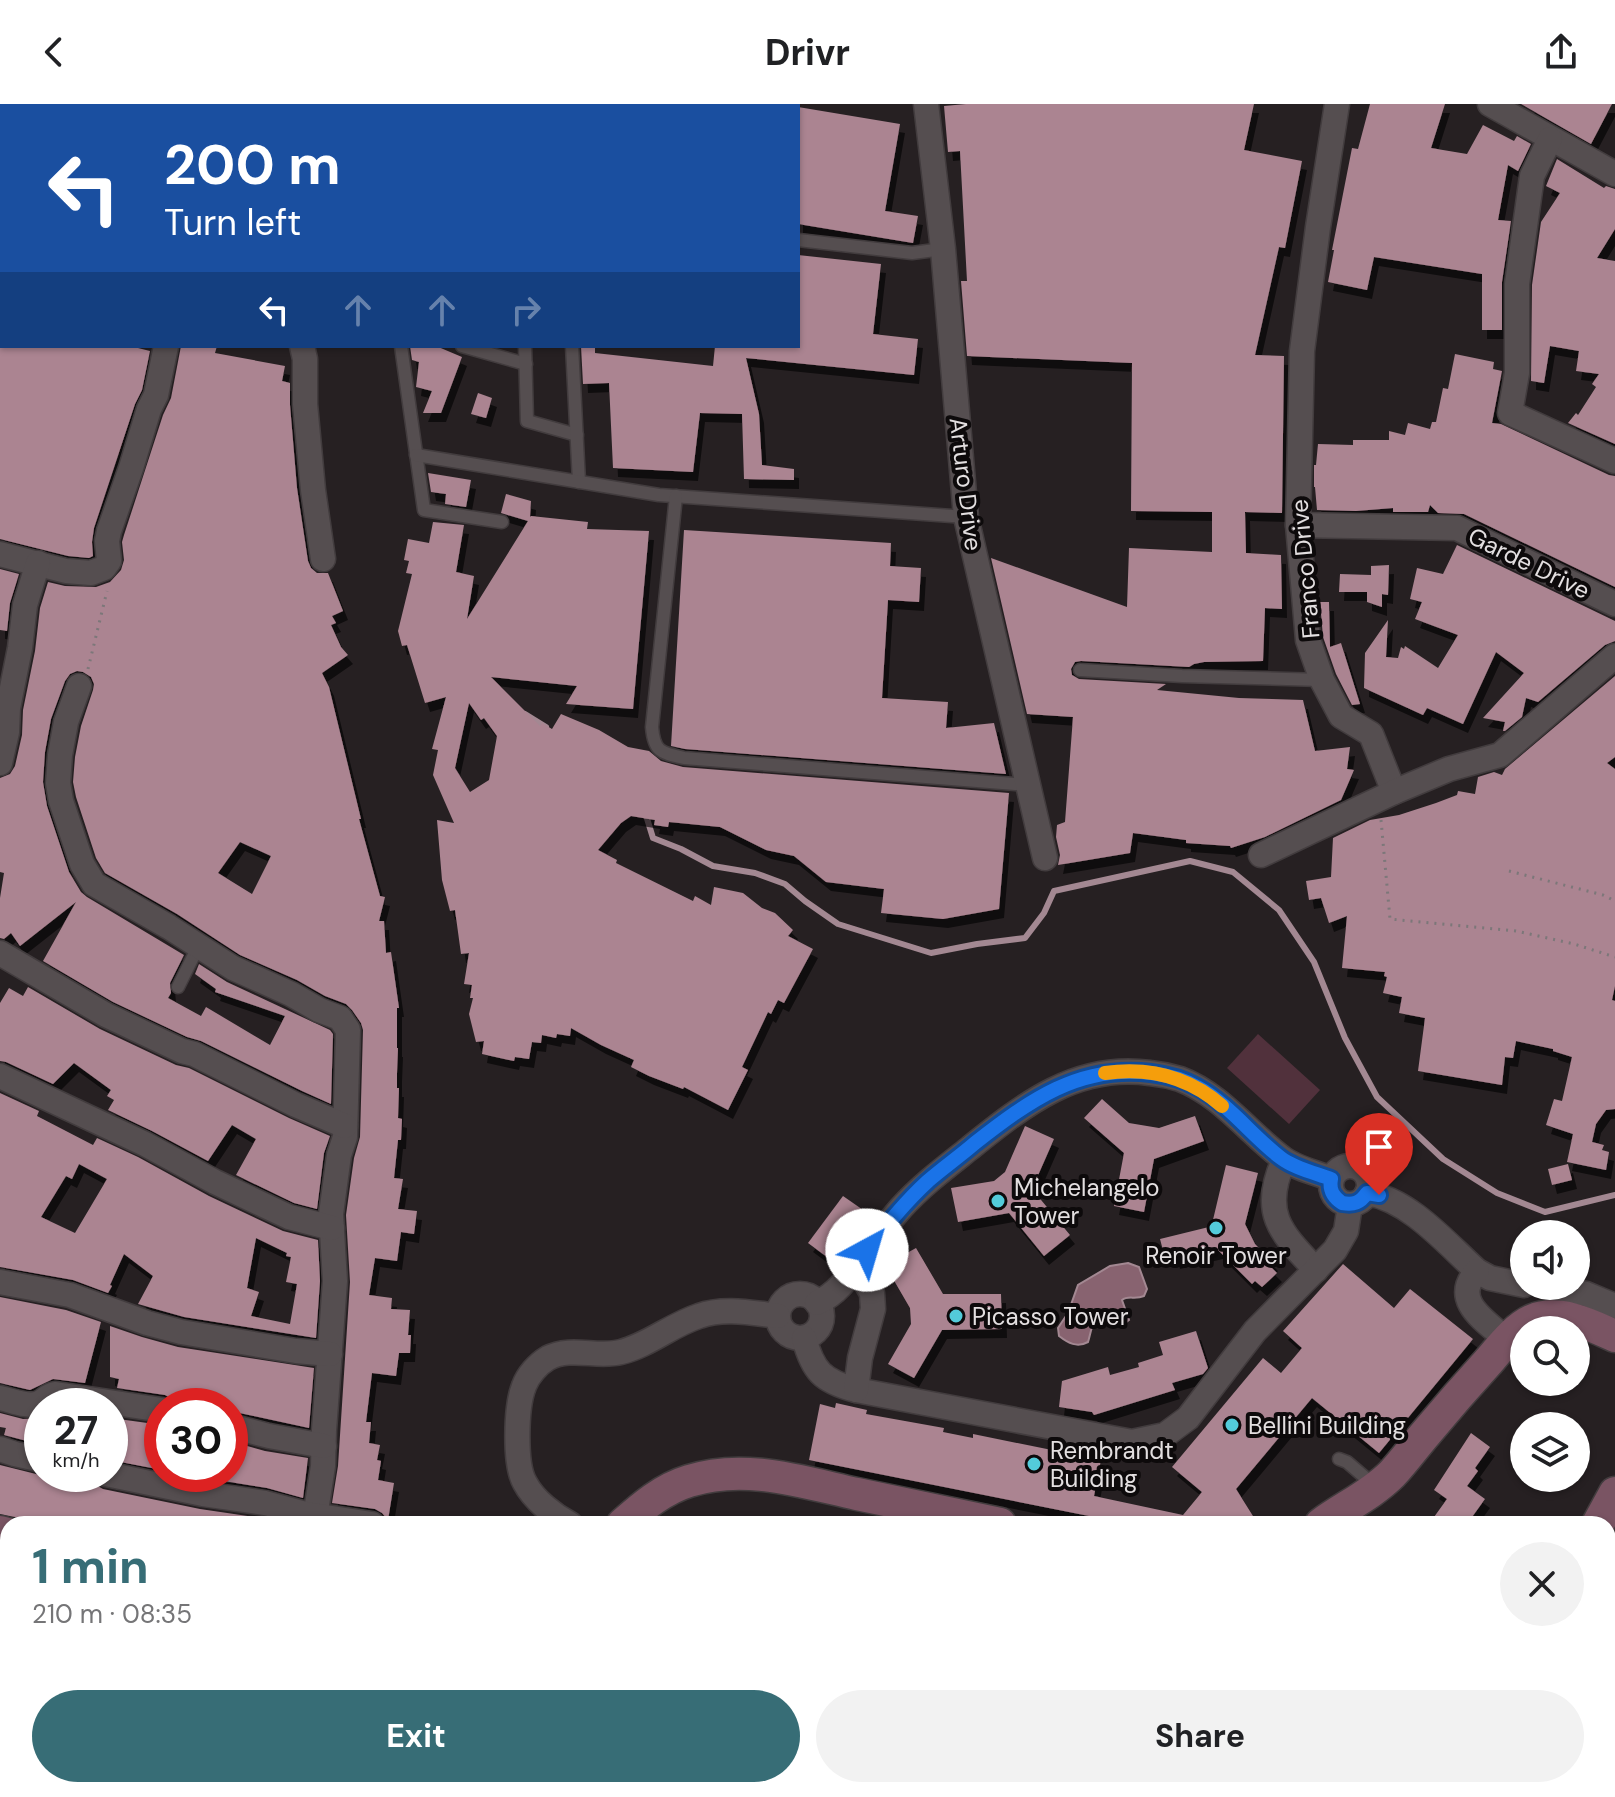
<!DOCTYPE html>
<meta charset="utf-8">
<style>
:root{--surface:#fff;--page:#f2f2f2;--text:#202124;--muted:#757577;--accent:#376d76}
body{margin:0;font-family:"DM Sans",sans-serif;background:var(--page);color:var(--text);height:100vh;display:flex;flex-direction:column;font-size:30px;white-space:nowrap}
*{box-sizing:border-box;margin:0}
p{font-size:26px;color:var(--muted)}
.icon{flex:none;width:44px;height:44px;fill:none;stroke:currentColor;stroke-width:2;stroke-linecap:round;stroke-linejoin:round}
.map{position:relative;flex:1;overflow:hidden}
.sheet{position:absolute;left:0px;top:1412px;width:1616px;height:282px;display:flex;flex-direction:column;background:var(--surface);border-radius:24px 24px 0 0;box-shadow:0 2px 6px #0004}
.sheet>*{flex:none}
.guide{position:absolute;left:0px;top:0px;width:800px;height:244px;box-shadow:0 2px 6px #0004;background:#1a4fa0;color:#fff;overflow:hidden}
.tools{position:absolute;left:1510px;top:1116px;display:grid;gap:16px}
.tools a{display:grid;place-items:center;width:80px;height:80px;border-radius:50%;background:var(--surface);box-shadow:0 2px 6px #0004;font-size:40px}
.speed{position:absolute;left:24px;top:1284px;display:flex;gap:16px;font-size:40px;font-weight:700;text-align:center}
.speed>*{display:grid;place-content:center;width:104px;height:104px;border-radius:50%;background:var(--surface);box-shadow:0 2px 6px #0004;line-height:1}
.speed small{font-size:20px;font-weight:400}
.speed .limit{border:12px solid #d22;background:#fff;color:#111}
.pin{position:absolute;display:grid;place-items:center;width:68px;height:68px;color:#fff;margin:-82px -34px;border-radius:50% 50% 50% 0;rotate:-45deg;box-shadow:0 0 8px #0007}
.pin .icon{rotate:45deg}
.me{position:absolute;width:88px;margin:-44px;rotate:39deg;stroke-linejoin:round;filter:drop-shadow(0 0 6px #0008)}
.turn{display:flex;align-items:center;gap:28px;height:168px;padding:0 32px;font-size:36px}
.turn .icon{width:104px;height:104px;stroke-width:2.5}
.turn b{display:block;font-size:56px;line-height:68px}
.lanes{display:flex;align-items:center;height:76px;padding:0 32px;background:#0003;justify-content:center;gap:40px;direction:ltr}
.lanes .off{opacity:.35}
.round{display:grid;place-items:center;flex:none;width:84px;height:84px;border-radius:42px;background:var(--page)}
.head{display:flex;align-items:center;justify-content:space-between;height:136px;padding:0 32px}
h1{font-size:48px;font-weight:700;line-height:60px;color:var(--accent)}
.cta{display:flex;gap:16px;margin-top:auto;padding:16px 32px}
.cta a{flex:1;height:92px;border-radius:48px;background:var(--accent);color:#fff;font-size:32px;font-weight:700;line-height:92px;text-align:center}
.cta a+a{background:var(--page);color:var(--text)}
header{display:flex;justify-content:space-between;align-items:center;height:104px;padding:0 32px;background:var(--surface);font-size:36px;font-weight:700}
.map>svg:first-child{display:block}
</style>
<header><svg class="icon" aria-label="back" viewBox="0 0 24 24"><path d="M15 5l-7 7 7 7"/></svg>Drivr<svg class="icon" aria-label="share" viewBox="0 0 24 24"><path d="M12 15V3M7 8l5-5 5 5M5 13v7h14v-7"/></svg></header>
<div class="map">
<svg width="1615" height="1693" viewBox="0 0 1615 1693">
<defs>
<filter id="shadow"><feDropShadow dx="5" dy="9" stdDeviation="0" flood-color="#0009"/></filter>
</defs>
<rect width="100%" height="100%" fill="#262022"/>
<!-- green -->
<polygon fill="#51313c" points="1258,930 1320,986 1289,1020 1227,964"/>
<!-- water -->
<path fill="#886370" stroke="#a38892" stroke-width="2" d="M1128,1159l11,4 8,22 -3,7c-9,4 -16,-1 -22,4l7,20 -9,7 -10,-14c-18,0 -18,16 -22,29 -11,6 -20,1 -29,-6l-1,-8 10,-15 10,-28 32,-19z"/>
<g fill="none" stroke-linecap="round" stroke-linejoin="round">
<!-- stream -->
<g stroke="#a38892" stroke-width="6">
<polyline points="525,610 546,623"/>
<polyline points="645,708 653,734 681,745 713,762 755,769 785,780 805,797 838,820 931,849 977,840 1025,834 1044,809 1054,787 1190,757 1233,768 1279,806 1314,858 1345,934 1377,993 1443,1055 1497,1089 1545,1108 1615,1091"/>
</g>
</g>
<!-- building -->
<g fill="#ab8491" fill-rule="evenodd" filter="url(#shadow)">
<polygon points="966,0 1254,0 1244,46 1302,57 1285,144 1279,143 1255,251 1284,252 1282,409 1245,408 1246,449 1281,451 1282,505 1265,504 1263,557 1204,558 1194,560 1189,563 1081,557 1075,558 1071,565 1072,571 1079,575 1166,580 1157,586 1239,594 1303,596 1315,647 1350,643 1347,665 1354,666 1341,696 1265,733 1231,744 1230,742 1186,739 1186,736 1133,729 1130,749 1058,761 1060,751 1056,733 1057,721 1065,718 1073,613 1027,610 991,454 1127,503 1129,444 1212,448 1212,408 1131,407 1132,259 967,252 961,177 967,177 960,47 948,48 944,2"/>
<polygon points="1370,0 1445,0 1431,44 1467,50 1483,21 1514,37 1517,32 1531,40 1518,67 1508,61 1498,116 1511,117 1502,178 1502,226 1482,226 1482,170 1374,153 1367,186 1328,178 1334,146 1332,146 1352,44 1358,45"/>
<polygon points="1521,0 1612,0 1591,40"/>
<polygon points="798,3 900,20 885,107 918,112 913,139 798,120"/>
<polygon points="1557,55 1604,84 1606,82 1615,85 1615,125 1597,154 1615,157 1615,340 1568,319 1576,309 1578,311 1596,283 1592,280 1599,270 1576,267 1579,247 1550,242 1544,279 1531,277 1532,181 1541,118 1560,89 1546,82"/>
<polygon points="798,151 881,160 873,230 918,235 914,271 746,254 759,310 762,361 794,365 794,376 744,375 742,310 700,309 693,368 613,364 609,279 583,280 581,242 595,242 595,249 713,262 715,242 798,242"/>
<polygon points="0,242 130,242 150,247 142,286 135,300 94,424 92,438 93,452 89,454 68,452 0,435"/>
<path d="M181,242h36l-2,7 70,13 -3,15 8,2v22l7,83 11,73 3,7 6,5h11l15,38 -11,5 4,7 -5,2 10,22 7,8 -26,18 7,14 32,132h-2l21,77 5,1 -6,24h5l2,32 5,-1 8,56h-2v40h1l-1,25v15h2l-1,30 4,1 -1,21h-3l-4,38 9,1 -5,30 19,2 -3,23 -13,-2 -4,29 -22,-3 -6,37 23,3 -1,11 19,1 -2,25h3l-1,18h-11l-3,23 -24,-3 -6,49h5l-2,21 11,2 -3,15 4,1 -3,19 16,3 -6,37 -6,-7 -7,-4 -43,-6 6,-37 12,-184 -4,-67 8,-57 6,-21 3,-107 -2,-7 -9,-13 -6,-6 -21,-8 -28,-16 -57,-25 -63,-41 -72,-41 -9,-15 -20,-61 -3,-15 2,-25 6,-31 12,-36 1,-6 -3,-7 -8,-5 -6,-1 -7,3 -5,7 -14,38 -6,33 -2,30 4,24 22,66 12,20 6,5 97,58 -14,28 1,10 -3,5 33,18 5,-9 64,38 15,-29 -70,-24 1,-3 -21,-15 4,-10 28,18 103,48 3,4 -2,70 -29,-13 -101,-50 -14,-4 -74,-35 -70,-41 33,-59 -56,44 -9,-13 -7,6 -4,-1v-40l4,-25 -4,-1v-94l10,-4 5,-8 7,-31 1,-25 12,-59 5,-43 8,-26 17,4 31,1 14,-5 11,-12 3,-10 -2,-18 2,-7 39,-120 8,-17zM240,738l31,14 -19,38 -34,-21z"/>
<polygon points="410,242 436,242 462,253 441,309 423,309 432,287 416,283 419,258 412,256"/>
<polygon points="1455,250 1494,258 1493,265 1502,267 1492,319 1501,320 1609,371 1615,372 1615,483 1464,410 1438,409 1430,401 1428,408 1393,408 1393,404 1356,407 1317,406 1315,383 1314,383 1314,361 1316,361 1318,340 1353,341 1353,336 1389,336 1389,327 1405,331 1408,319 1430,325 1432,318 1436,318 1443,284 1448,285"/>
<polygon points="478,289 492,294 486,314 471,310"/>
<polygon points="428,369 471,376 466,403 445,400 446,390 431,388"/>
<path d="M506,390l25,7 -1,16 1,-1 57,6 -1,7 62,2 -16,178 -67,-5 11,-18 -86,-9 49,49 2,-3 10,6 9,-15 38,16 29,17 21,4 12,10 22,6 326,26 -10,116 -56,10 -62,-6 3,-24 -58,-7 -32,-26 -28,-6 -46,-23 -51,-5 -1,5 -14,-2 1,-5 -24,-4 -10,7 -23,27 19,10 -1,3 77,38 2,-5 16,9 3,-18 29,6 19,15 13,5 18,17 -5,6 25,13 -29,54 -6,-3 -7,14 -3,-2 -26,55 6,3 -20,40 -44,-23 -1,2 -34,-13 -18,-9 3,-7 -33,-15 -30,-17 -1,8 -13,-2 -1,4 -14,-3 -1,8 -9,-1 -3,17 -14,-2 -1,4 -32,-7 2,-13 -8,1 -7,-28 4,-16h-3l2,-13 -8,-1 5,-31 -8,1 -6,-44 -5,1 -8,-31 -5,-60 17,3 -21,-48 5,-25 -6,-1 14,-52 -21,6 -18,-58 -5,1 -4,-15 14,-57 -6,-1 3,-12 -5,-1 4,-21 21,4 4,-21 31,3 -8,47 18,4 -7,43 61,-98 -27,-8zM469,599l12,17 3,-2 13,18 -8,44 -19,12 -15,-24z"/>
<polygon points="684,426 891,439 890,462 921,464 919,498 888,496 882,594 948,598 946,624 994,619 1006,670 685,645 671,642"/>
<polygon points="1457,441 1615,517 1615,537 1605,541 1538,598 1526,594 1522,613 1505,627 1503,627 1505,618 1483,614 1524,569 1496,548 1463,620 1427,604 1423,611 1364,584 1365,549 1388,516 1386,553 1398,554 1401,543 1404,545 1405,542 1438,564 1458,531 1415,515 1422,498 1410,495 1417,464 1443,470"/>
<polygon points="1389,461 1388,491 1382,490 1382,503 1367,498 1367,488 1339,488 1340,470 1371,471 1371,462"/>
<polygon points="0,465 19,470 10,499 7,527 0,526"/>
<polygon points="1320,498 1329,498 1330,543 1341,539 1360,600 1352,601 1336,570 1323,533"/>
<polygon points="1615,572 1615,653 1607,659 1615,665 1615,882 1612,896 1615,897 1615,1005 1606,1006 1596,1020 1592,1038 1604,1041 1602,1046 1609,1048 1606,1066 1567,1058 1573,1030 1546,1021 1554,995 1562,997 1572,953 1553,947 1553,945 1516,937 1513,954 1505,953 1502,981 1418,967 1425,914 1399,909 1402,893 1383,889 1387,873 1384,872 1385,868 1342,864 1347,812 1329,819 1321,794 1309,796 1306,777 1331,773 1333,734 1370,716 1399,711 1436,699 1457,691 1458,687 1475,690 1478,673 1494,668 1502,671 1505,665"/>
<polygon points="28,883 100,925 176,961 189,964 289,1014 330,1032 324,1049 317,1105 294,1099 236,1071 256,1035 232,1021 208,1057 152,1027 108,1006 114,996 107,992 111,986 74,959 53,980 6,958 0,957 0,899 9,884 23,892"/>
<path d="M0,989l39,18 -2,5 56,29 4,-7 41,19 71,39 74,35 35,9 2,41 -4,57 -132,-21 -46,-13 15,-28 -29,-22 -14,31 2,1 -4,7 -35,-13 -73,-13zM79,1060l28,15 -32,54 -34,-16 25,-41 6,3zM256,1134l31,15 -1,3 5,1 -5,25 11,2 -7,40 -39,-8 8,-24 -12,-4z"/>
<polygon points="1102,995 1129,1019 1159,1024 1195,1012 1204,1037 1154,1055 1144,1108 1114,1102 1124,1049 1084,1014"/>
<polygon points="1025,1022 1054,1035 1032,1085 1070,1131 1044,1152 1009,1109 958,1118 951,1084 994,1077 1005,1068"/>
<polygon points="1568,1060 1572,1076 1552,1081 1548,1065"/>
<polygon points="1226,1061 1258,1069 1245,1120 1255,1140 1273,1158 1270,1162 1277,1169 1262,1183 1255,1177 1252,1180 1218,1146 1175,1156 1174,1152 1165,1154 1160,1135 1217,1121 1212,1120"/>
<polygon points="843,1092 866,1108 831,1156 808,1139"/>
<polygon points="916,1144 943,1190 1001,1190 1002,1225 942,1226 914,1274 888,1260 911,1220 910,1204 885,1161"/>
<polygon points="1343,1160 1394,1204 1410,1185 1473,1235 1379,1349 1312,1294 1236,1385 1258,1420 1119,1420 1098,1416 1099,1414 809,1356 820,1300 835,1304 836,1299 867,1306 866,1310 944,1324 943,1328 973,1334 973,1330 1101,1356 1094,1392 1183,1411 1202,1388 1172,1363 1263,1254 1281,1269 1302,1244 1283,1227"/>
<polygon points="0,1193 66,1206 101,1218 85,1279 53,1275 30,1286 0,1279"/>
<polygon points="110,1222 142,1233 178,1243 314,1264 309,1324 230,1307 230,1302 176,1302 172,1295 165,1291 117,1284 119,1275 110,1273"/>
<polygon points="1196,1227 1208,1264 1203,1270 1172,1279 1175,1286 1094,1311 1092,1308 1059,1303 1062,1277 1108,1263 1110,1271 1139,1263 1138,1259 1163,1251 1159,1238"/>
<polygon points="0,1309 23,1315 42,1314 42,1341 4,1331 6,1324 0,1323"/>
<polygon points="111,1314 162,1321 162,1366 110,1356"/>
<polygon points="1471,1329 1490,1343 1475,1364 1478,1367 1467,1382 1485,1395 1467,1420 1429,1420 1447,1395 1434,1386"/>
<polygon points="230,1337 265,1347 308,1354 303,1394 267,1384 180,1370 230,1370"/>
<polygon points="0,1361 40,1371 91,1370 96,1381 103,1385 200,1405 262,1414 285,1420 34,1420 35,1417 0,1410"/>
</g>
<g fill="none" stroke-linecap="round" stroke-linejoin="round">
<!-- lane casing -->
<g stroke="#423c3e" stroke-width="15">
<g id="lane">
<polyline points="798,136 912,149 943,145"/>
<polyline points="401,242 424,406 502,418"/>
<polyline points="462,242 526,260"/>
<polyline points="525,242 527,317 577,331"/>
<polyline points="572,242 579,378"/>
<polyline points="416,351 659,391 966,413"/>
<path d="M676,392l-24,231c2,25 9,26 32,31l344,27"/>
<polyline points="1080,566 1182,572 1322,576"/>
<polyline points="178,883 199,841"/>
<polyline points="1339,1355 1347,1358 1375,1382"/>
<polyline points="1608,1630 1615,1634"/>
</g>
</g>
<!-- street casing -->
<g stroke="#423c3e" stroke-width="27">
<g id="street">
<polyline points="926,0 943,145 966,413 1045,754"/>
<polyline points="1337,0 1318,123 1302,247 1298,421 1308,536 1322,576 1341,612 1371,630 1394,688"/>
<polyline points="1490,0 1615,70"/>
<polyline points="1550,35 1532,72 1517,180 1517,269 1510,309 1615,357"/>
<polyline points="302,242 305,255 305,300 313,386 323,455"/>
<polyline points="1298,421 1457,424 1615,500"/>
<polyline points="0,450 66,467 91,469 104,464 109,457 107,437 109,427 131,364 149,305 156,291 166,242"/>
<polyline points="79,582 66,618 60,651 58,679 61,697 82,760 94,780 169,823 233,864 291,890 319,906 340,914 348,926 345,1033 339,1051 331,1110 335,1177 324,1326 323,1362 314,1420"/>
<polyline points="0,659 7,628 8,604 20,544 25,501 38,459"/>
<polyline points="1261,751 1394,688 1449,665 1500,651 1615,552"/>
<polyline points="0,849 106,911 182,947 194,950 296,1001 345,1022"/>
<polyline points="0,972 145,1040 215,1078 289,1113 332,1124"/>
<path d="M1284,1056c-24,53 -3,73 32,110"/>
<circle cx="1350" cy="1081" r="19"/>
<path d="M1367,1089c43,7 79,50 110,78l13,7 34,7"/>
<path d="M1477,1167c-27,30 9,50 30,69"/>
<polyline points="0,1178 70,1191 147,1219 181,1228 296,1247 330,1250"/>
<polyline points="1549,1182 1586,1190 1615,1202"/>
<circle cx="800" cy="1212" r="22"/>
<path d="M817,1199c25,-12 33,-30 49,-52 11,-15 23,-29 35,-43 21,-23 45,-41 69,-60 55,-44 106,-85 180,-75 10,1 20,3 30,6 40,15 68,53 101,78 13,11 34,15 50,22"/>
<path d="M804,1234c9,33 18,43 52,52l276,52 33,-7 23,-17 67,-87 80,-81 11,-19 4,-26"/>
<polyline points="856,1286 860,1254 873,1205 872,1189 856,1162"/>
<path d="M0,1294c11,2 28,10 39,5 7,-3 8,-8 17,-9l106,16"/>
<polyline points="230,1322 269,1332 324,1342"/>
<polyline points="0,1345 15,1350 42,1356"/>
<polyline points="106,1370 203,1390 265,1399 306,1410 372,1420"/>
<path d="M570,1420c-17,-9 -36,-24 -45,-41 -11,-19 -9,-77 -1,-97 4,-11 14,-22 24,-28 23,-12 49,0 73,-6 28,-7 50,-27 78,-36 25,-9 53,-3 79,0"/>
<polyline points="0,1644 8,1665"/>
<polyline points="16,1686 18,1693"/>
<polyline points="196,1686 198,1693"/>
<polyline points="669,1686 708,1693"/>
<polyline points="255,1693 257,1686"/>
<polyline points="335,1693 338,1686"/>
<polyline points="510,1693 512,1686"/>
<polyline points="1189,1693 1193,1686"/>
</g>
</g>
<!-- secondary casing -->
<g stroke="#423c3e" stroke-width="35">
<g id="secondary">
<path d="M623,1420c20,-18 40,-35 66,-43 56,-18 113,1 168,13 47,10 95,20 143,30"/>
<path d="M1321,1420c23,-17 50,-29 71,-50 12,-13 23,-28 35,-42 20,-24 40,-47 61,-70 13,-15 27,-34 45,-42 26,-11 58,5 82,16"/>
<polyline points="1598,1420 1615,1389"/>
<polyline points="0,1428 8,1430"/>
<polyline points="1448,1693 1452,1686"/>
</g>
</g>
<!-- path -->
<g stroke="#7c7779" stroke-width="3" stroke-dasharray="2 6" stroke-linecap="butt">
<polyline points="0,79 2,79"/>
<polyline points="0,138 2,138"/>
<polyline points="88,565 107,487"/>
<polyline points="1381,716 1390,815 1516,827 1574,840 1615,853"/>
<polyline points="1509,767 1603,791 1615,797"/>
</g>
<!-- lane -->
<use href="#lane" stroke="#554e50" stroke-width="12"/>
<!-- street -->
<use href="#street" stroke="#554e50" stroke-width="24"/>
<!-- secondary -->
<use href="#secondary" stroke="#7a5463" stroke-width="32"/>
</g>
<g fill="none" stroke-linecap="round" stroke-linejoin="round">
<!-- route casing -->
<g stroke="#114b97" stroke-width="20">
<path id="route" d="M867,1146c19,-24 38,-48 61,-69 15,-13 32,-25 47,-38 54,-42 104,-79 176,-70 16,2 32,6 46,14 32,17 55,49 84,71 13,10 34,15 50,21 -2,11 2,18 11,24 12,2 18,0 25,-10l12,2"/>
</g>
<!-- route -->
<use href="#route" stroke="#1a73e8" stroke-width="14"/>
<!-- slow -->
<path stroke="#f59e0b" stroke-width="14" d="M1105,969c44,-6 84,4 117,33"/>
</g>
<!-- markers -->
<g fill="#53cbda" stroke="#0d0a0b" stroke-width="3">
<circle cx="998" cy="1097" r="8"/>
<circle cx="1216" cy="1124" r="8"/>
<circle cx="956" cy="1212" r="8"/>
<circle cx="1232" cy="1321" r="8"/>
<circle cx="1034" cy="1360" r="8"/>
</g>
<g text-anchor="middle" dominant-baseline="central" stroke-width="8" stroke-linejoin="round" paint-order="stroke">
<!-- street labels -->
<g font-size="24" fill="#e3dfe0" stroke="#0d0a0b">
<text transform="translate(966 380) rotate(83)">Arturo Drive</text>
<text transform="translate(1529 459) rotate(26)">Garde Drive</text>
<text transform="translate(1305 465) rotate(-95)">Franco Drive</text>
</g>
<!-- poi labels -->
<g font-size="24" fill="#e3dfe0" stroke="#0d0a0b" text-anchor="start">
<text x="1014" y="1083">Michelangelo<tspan x="1014" dy="28">Tower</tspan></text>
<text x="1216" y="1151" text-anchor="middle">Renoir Tower</text>
<text x="972" y="1212">Picasso Tower</text>
<text x="1248" y="1321">Bellini Building</text>
<text x="1050" y="1346">Rembrandt<tspan x="1050" dy="28">Building</tspan></text>
</g>
</g>
</svg>
<div class="tools">
<a><svg class="icon" aria-label="sound" viewBox="0 0 24 24"><path d="M4 9h4l5-4v14l-5-4H4zM17 9q2 3 0 6"/></svg></a>
<a><svg class="icon" aria-label="search" viewBox="0 0 24 24"><circle cx="10" cy="10" r="6"/><path d="M15 15l6 6"/></svg></a>
<a><svg class="icon" aria-label="layers" viewBox="0 0 24 24"><path d="M12 4l9 5-9 5-9-5zM3 14l9 5 9-5"/></svg></a>
</div>
<div class="speed"><div>27<small>km/h</small></div><div class="limit">30</div></div>
<div class="pin" style="left:1379px;top:1091px;background:#d93025"><svg class="icon" aria-label="arrive" viewBox="0 0 24 24"><path d="M6 21V4h12l-3 4 3 4H6"/></svg></div>
<svg class="me" style="left:867px;top:1146px" viewBox="-20 -20 40 40"><circle r="19" fill="#fff"/><path d="M0-13L10 11 0 6-10 11z" fill="#1a73e8"/></svg>
<div class="guide">
<div class="turn"><svg class="icon" aria-label="left" viewBox="0 0 24 24"><path d="M17 20v-9H6M10 6l-5 5 5 5"/></svg><div><b>200 m</b>Turn left</div></div>
<div class="lanes"><svg class="icon" aria-label="left" viewBox="0 0 24 24"><path d="M17 20v-9H6M10 6l-5 5 5 5"/></svg><svg class="icon off" aria-label="ahead" viewBox="0 0 24 24"><path d="M12 20V5M6 11l6-6 6 6"/></svg><svg class="icon off" aria-label="ahead" viewBox="0 0 24 24"><path d="M12 20V5M6 11l6-6 6 6"/></svg><svg class="icon off" aria-label="right" viewBox="0 0 24 24"><path d="M7 20v-9h11M14 6l5 5-5 5"/></svg></div>
</div>
<section class="sheet">
<div class="head"><div><h1>1 min</h1><p>210 m · 08:35</p></div><a class="round"><svg class="icon" aria-label="close" viewBox="0 0 24 24"><path d="M6 6l12 12M18 6L6 18"/></svg></a></div>
<div class="cta"><a>Exit</a><a>Share</a></div>
</section>
</div>
